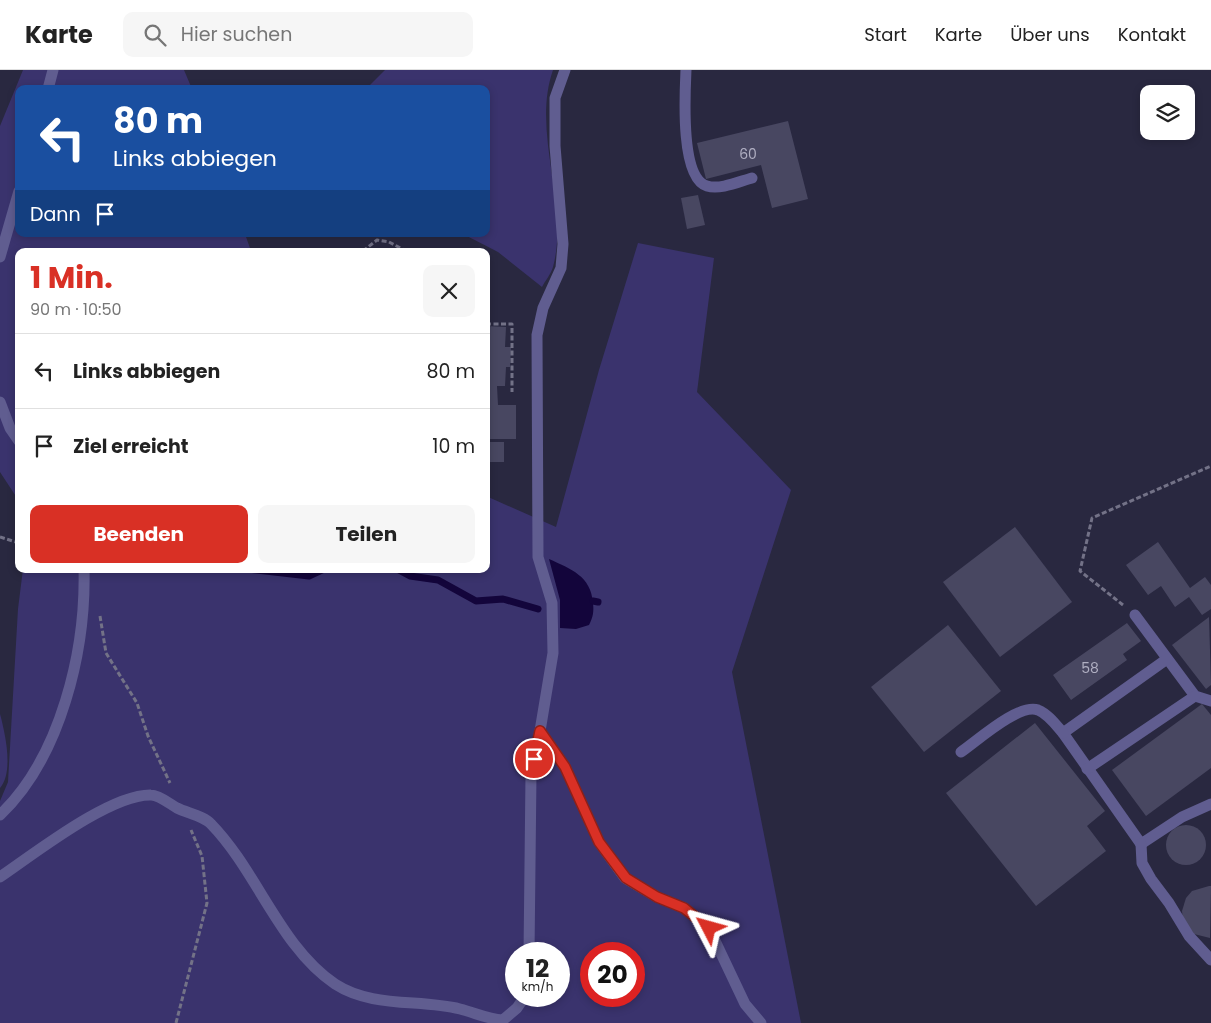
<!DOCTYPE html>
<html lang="de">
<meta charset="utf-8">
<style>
:root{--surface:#fff;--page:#f6f6f6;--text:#222;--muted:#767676;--line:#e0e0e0;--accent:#d93025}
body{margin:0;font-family:Poppins,sans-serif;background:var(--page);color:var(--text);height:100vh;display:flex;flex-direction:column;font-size:19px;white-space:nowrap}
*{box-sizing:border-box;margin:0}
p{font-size:16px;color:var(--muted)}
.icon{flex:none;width:28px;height:28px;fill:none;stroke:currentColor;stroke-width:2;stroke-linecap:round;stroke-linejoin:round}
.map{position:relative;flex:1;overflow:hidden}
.details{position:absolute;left:15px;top:178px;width:475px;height:325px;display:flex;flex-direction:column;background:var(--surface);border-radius:10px;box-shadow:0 2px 8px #0003}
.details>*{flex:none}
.guide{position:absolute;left:15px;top:15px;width:475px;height:152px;border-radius:10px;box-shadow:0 2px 8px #0003;background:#1a4fa0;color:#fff;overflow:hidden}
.buttons{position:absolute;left:1140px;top:15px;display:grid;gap:10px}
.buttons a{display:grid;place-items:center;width:55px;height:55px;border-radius:10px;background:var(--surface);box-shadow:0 2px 8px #0003;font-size:25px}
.speed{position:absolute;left:505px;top:872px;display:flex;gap:10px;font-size:25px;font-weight:700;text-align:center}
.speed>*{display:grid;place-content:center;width:65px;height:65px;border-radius:50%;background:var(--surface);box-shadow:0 2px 8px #0003;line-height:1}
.speed small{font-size:12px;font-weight:400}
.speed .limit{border:8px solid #d22;background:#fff;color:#111}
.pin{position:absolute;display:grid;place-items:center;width:42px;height:42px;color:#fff;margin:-21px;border:2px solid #fff;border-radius:50%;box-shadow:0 1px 5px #0007}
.me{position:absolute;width:55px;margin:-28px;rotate:309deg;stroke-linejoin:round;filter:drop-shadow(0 0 4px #0008)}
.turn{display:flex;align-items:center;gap:18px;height:105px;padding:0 15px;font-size:22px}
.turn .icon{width:65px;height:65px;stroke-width:2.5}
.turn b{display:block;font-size:35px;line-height:42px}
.then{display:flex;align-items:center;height:48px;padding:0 15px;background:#0003;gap:10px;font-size:19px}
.round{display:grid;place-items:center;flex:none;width:52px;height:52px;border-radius:10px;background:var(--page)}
.overview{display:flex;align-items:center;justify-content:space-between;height:85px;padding:0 15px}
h1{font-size:30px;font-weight:700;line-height:38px;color:var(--accent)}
.action{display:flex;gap:10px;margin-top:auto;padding:10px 15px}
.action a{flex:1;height:58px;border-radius:10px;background:var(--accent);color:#fff;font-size:20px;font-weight:700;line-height:58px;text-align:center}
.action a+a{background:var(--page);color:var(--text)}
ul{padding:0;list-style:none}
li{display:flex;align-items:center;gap:15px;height:75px;padding:0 15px;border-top:1px solid var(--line)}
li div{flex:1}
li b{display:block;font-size:19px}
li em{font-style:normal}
header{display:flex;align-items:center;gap:30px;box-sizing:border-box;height:70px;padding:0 25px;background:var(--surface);border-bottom:1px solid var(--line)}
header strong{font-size:24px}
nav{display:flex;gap:28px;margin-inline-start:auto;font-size:18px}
.search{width:350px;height:45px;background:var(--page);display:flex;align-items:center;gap:12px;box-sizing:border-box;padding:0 18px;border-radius:10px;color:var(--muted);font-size:19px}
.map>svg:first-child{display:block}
</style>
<header>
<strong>Karte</strong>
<div class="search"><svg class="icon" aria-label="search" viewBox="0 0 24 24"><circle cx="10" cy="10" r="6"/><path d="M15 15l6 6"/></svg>Hier suchen</div>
<nav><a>Start</a><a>Karte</a><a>Über uns</a><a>Kontakt</a></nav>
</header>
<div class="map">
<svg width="1211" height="953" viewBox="0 0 1211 953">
<rect width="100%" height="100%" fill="#292840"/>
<!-- green -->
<g fill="#3a336d" fill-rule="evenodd">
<polygon points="23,0 184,0 192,19 19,19 19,164 245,164 251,181 19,181 19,431 0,402 0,56"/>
<path d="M385,0h168c-22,63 17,134 0,197 -2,7 -8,14 -11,20l-44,-35 -35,-18h23v-145h-120z"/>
<path d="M638,173l76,15 -17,134 94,98 -59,182 69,351h-801v-222l8,-19 10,-173 5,-40h463v-73l70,31 43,-157zM516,884h43v42h-43zM591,884h43v42h-43z"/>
<path d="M0,644c5,19 14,58 0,74z"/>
</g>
<!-- water -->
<path fill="#13053b" d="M549,489c22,10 42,17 44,44 1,9 0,14 -4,22l-13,4 -16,-1v-28z"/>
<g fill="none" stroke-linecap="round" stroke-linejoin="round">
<!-- stream -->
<g stroke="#13053b" stroke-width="7">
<polyline points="248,499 309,506 324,499"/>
<polyline points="397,499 410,506 438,510 476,531 503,529 538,539"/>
<polyline points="593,531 598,532"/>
</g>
</g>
<!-- building -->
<g fill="#484761">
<polygon points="788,51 808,129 772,138 761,95 706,109 697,73"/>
<polygon points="698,125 705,155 687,159 681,128"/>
<polygon points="486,256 506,257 505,277 511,277 510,297 506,297 505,316 497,316 498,335 516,335 516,369 486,369"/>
<rect x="487" y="372" width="17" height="20"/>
<polygon points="1015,457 1072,532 1000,587 943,512"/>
<polygon points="1158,472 1190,518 1205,507 1211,515 1211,539 1202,545 1189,527 1175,537 1161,516 1148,525 1126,495"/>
<polygon points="1209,547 1211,615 1206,619 1172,575"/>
<polygon points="1127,553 1141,571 1123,584 1127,590 1071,630 1053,605"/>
<polygon points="948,555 1001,621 924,682 871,617"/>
<polygon points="1202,634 1211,645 1211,698 1146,746 1112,700"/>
<polygon points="1035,653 1105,741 1087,756 1106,781 1036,836 946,723"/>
<circle cx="1186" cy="775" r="20"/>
<polygon points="1209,816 1211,816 1210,868 1194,864 1183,850 1182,841 1186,828 1192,821"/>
</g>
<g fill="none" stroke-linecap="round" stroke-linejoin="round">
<!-- path -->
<g stroke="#737287" stroke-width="3" stroke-dasharray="5 2.5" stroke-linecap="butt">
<polyline points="363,181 377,170 389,172 406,181"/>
<polyline points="486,254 512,254 512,322"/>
<polyline points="0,467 19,473"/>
<polyline points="1123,535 1080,501 1092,448 1211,396"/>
<polyline points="100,546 106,583 137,633 148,666 170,713"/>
<polyline points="176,953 207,833 202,786 191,760"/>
</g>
<!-- service -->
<g stroke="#605d90" stroke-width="11">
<path d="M686,0c-1,22 -6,108 21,116 13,4 31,-4 45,-8"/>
<polyline points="48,19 53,0"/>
<polyline points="0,187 19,121"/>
<polyline points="0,332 10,358 19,371"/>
<polyline points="1135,545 1195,626 1211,631"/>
<polyline points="1167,589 1063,663 1141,774 1182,747 1211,734"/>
<polyline points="540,661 565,697 599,772 625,808 657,827 684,838 709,858 745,934 761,953"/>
<path d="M961,682c16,-11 58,-49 77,-42 10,4 18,15 25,23"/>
<polyline points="1087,699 1195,626"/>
<path d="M0,745c61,-58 86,-165 84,-246"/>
<polyline points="1141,774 1142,793 1151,809 1169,833 1189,866 1211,890"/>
<path d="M0,807c34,-23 110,-83 151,-82 8,0 19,9 26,13 10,5 27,8 34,16 46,47 69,123 124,160 37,24 84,15 125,25 16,4 27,10 43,11l14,-12 8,-12"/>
<polyline points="529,884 531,704 540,661 553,583 552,533 538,487 537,265 543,238 561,198 563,174 555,76 555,28 565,0"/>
</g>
</g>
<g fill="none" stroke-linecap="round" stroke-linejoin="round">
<!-- route casing -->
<g stroke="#8d1f18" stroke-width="12">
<polyline id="route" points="534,689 540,661 565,697 599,772 626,808 657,827 684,838 709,858"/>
</g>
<!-- route -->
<use href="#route" stroke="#d93025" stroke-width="9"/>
</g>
<g text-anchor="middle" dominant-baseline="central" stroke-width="5" stroke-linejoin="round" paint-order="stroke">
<!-- number labels -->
<g font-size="14" fill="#b0afc2">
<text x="748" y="84">60</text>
<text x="1090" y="598">58</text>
</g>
</g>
</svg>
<div class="buttons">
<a><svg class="icon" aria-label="layers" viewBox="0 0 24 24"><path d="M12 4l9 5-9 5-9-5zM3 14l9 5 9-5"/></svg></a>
</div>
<div class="speed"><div>12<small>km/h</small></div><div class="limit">20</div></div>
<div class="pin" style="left:534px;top:689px;background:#d93025"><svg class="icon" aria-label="arrive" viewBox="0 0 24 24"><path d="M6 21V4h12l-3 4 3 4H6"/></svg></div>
<svg class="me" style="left:709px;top:858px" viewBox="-20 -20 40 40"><path d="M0-17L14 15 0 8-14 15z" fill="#d93025" stroke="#fff" stroke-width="4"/></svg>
<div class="guide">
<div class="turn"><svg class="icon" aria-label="left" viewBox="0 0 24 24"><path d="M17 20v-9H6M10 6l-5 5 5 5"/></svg><div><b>80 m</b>Links abbiegen</div></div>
<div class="then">Dann<svg class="icon" aria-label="arrive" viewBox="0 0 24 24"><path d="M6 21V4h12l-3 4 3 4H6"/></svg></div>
</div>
<section class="details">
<div class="overview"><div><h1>1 Min.</h1><p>90 m · 10:50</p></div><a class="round"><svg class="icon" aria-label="close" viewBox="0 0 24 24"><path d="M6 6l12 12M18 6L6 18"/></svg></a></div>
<ul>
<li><svg class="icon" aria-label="left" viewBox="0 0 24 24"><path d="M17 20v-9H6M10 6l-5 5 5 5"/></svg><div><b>Links abbiegen</b></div><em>80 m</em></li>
<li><svg class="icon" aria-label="arrive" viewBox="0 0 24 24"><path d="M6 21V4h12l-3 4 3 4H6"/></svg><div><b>Ziel erreicht</b></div><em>10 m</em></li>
</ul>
<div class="action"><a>Beenden</a><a>Teilen</a></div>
</section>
</div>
